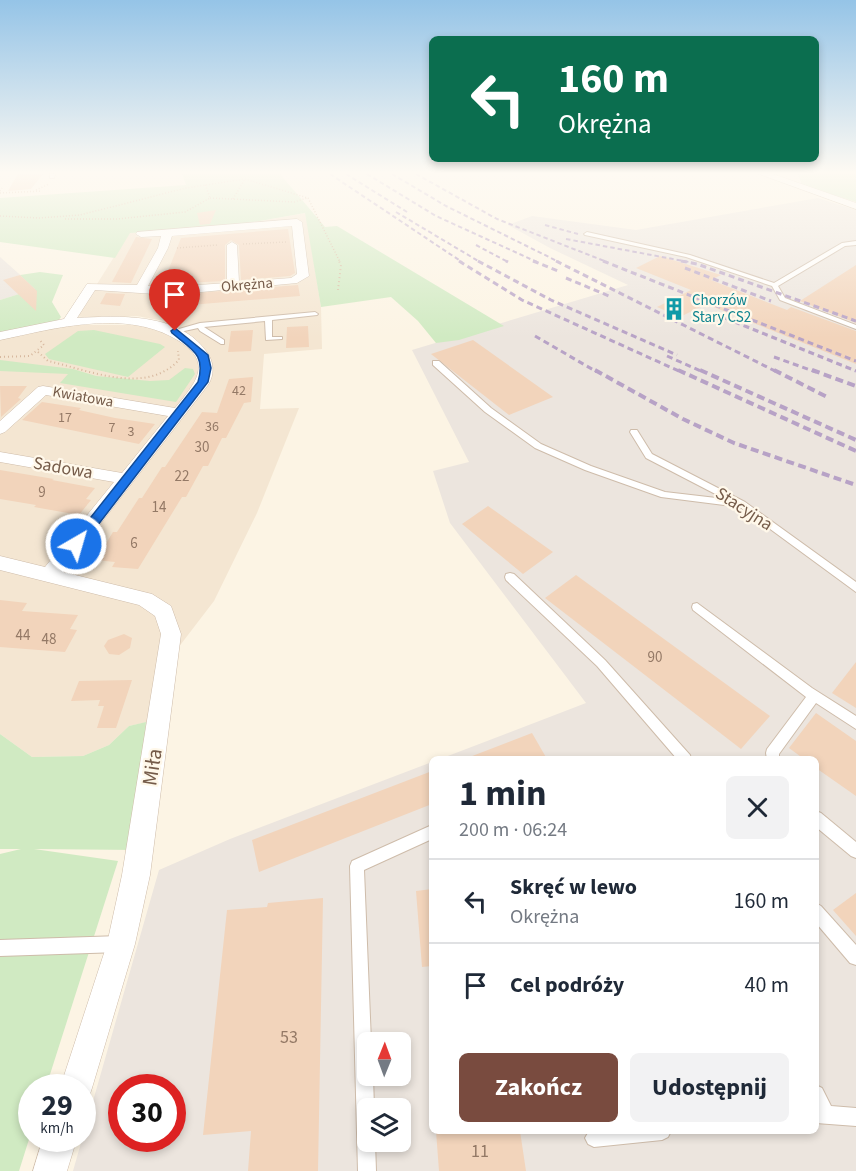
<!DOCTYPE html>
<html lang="pl">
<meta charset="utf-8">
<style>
:root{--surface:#fff;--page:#f2f2f3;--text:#1f2937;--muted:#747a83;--line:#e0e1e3;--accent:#794b3f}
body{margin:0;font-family:"Source Sans 3",sans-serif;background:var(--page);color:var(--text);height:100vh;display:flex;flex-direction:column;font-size:22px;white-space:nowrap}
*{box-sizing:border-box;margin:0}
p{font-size:20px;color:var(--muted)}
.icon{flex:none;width:33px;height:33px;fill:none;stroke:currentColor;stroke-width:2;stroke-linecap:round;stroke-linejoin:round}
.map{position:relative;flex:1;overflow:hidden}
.panel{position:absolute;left:429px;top:756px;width:390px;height:378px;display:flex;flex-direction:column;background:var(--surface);border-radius:9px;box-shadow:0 3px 9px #0003}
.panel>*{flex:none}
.guide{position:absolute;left:429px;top:36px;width:390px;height:126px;border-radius:9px;box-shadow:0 3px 9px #0003;background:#0b6e4f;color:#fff;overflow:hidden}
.needle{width:39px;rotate:1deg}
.fabs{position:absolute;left:357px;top:1032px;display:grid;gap:12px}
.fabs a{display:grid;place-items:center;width:54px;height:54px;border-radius:9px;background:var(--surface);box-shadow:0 3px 9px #0003;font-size:30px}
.speed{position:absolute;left:18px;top:1074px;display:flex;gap:12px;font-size:30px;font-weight:700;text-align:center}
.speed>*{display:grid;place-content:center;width:78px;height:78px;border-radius:50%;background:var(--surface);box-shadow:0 3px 9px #0003;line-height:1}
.speed small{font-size:15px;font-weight:400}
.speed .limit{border:9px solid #d22;background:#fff;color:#111}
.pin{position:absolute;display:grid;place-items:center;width:51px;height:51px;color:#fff;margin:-62px -26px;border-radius:50% 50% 50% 0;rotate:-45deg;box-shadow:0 0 6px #0007}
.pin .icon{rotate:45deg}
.me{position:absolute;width:66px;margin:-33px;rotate:38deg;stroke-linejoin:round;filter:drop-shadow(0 0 4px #0008)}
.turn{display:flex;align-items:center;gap:21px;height:126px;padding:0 30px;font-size:27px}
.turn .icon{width:78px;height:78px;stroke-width:2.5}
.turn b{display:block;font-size:42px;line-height:51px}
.round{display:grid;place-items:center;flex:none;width:63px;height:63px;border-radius:9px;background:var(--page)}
.summary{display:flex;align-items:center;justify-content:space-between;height:102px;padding:0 30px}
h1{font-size:36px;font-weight:700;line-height:45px}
.action{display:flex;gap:12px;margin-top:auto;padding:12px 30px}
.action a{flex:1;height:69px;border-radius:9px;background:var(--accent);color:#fff;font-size:24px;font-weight:700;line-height:69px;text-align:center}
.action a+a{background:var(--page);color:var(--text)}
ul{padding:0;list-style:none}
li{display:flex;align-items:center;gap:18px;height:84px;padding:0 30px;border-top:2px solid var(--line)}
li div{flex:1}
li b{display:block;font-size:22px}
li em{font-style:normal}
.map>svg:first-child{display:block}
</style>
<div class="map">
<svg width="856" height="1171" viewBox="0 0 856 1171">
<rect width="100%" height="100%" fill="#fcf4e4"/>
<!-- residential -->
<polygon fill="#f4e6d2" points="306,213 321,307 322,349 264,354 260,409 299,408 257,513 214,601 178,648 170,717 129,726 109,745 83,756 32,757 0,734 0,338 72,325 147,325 164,321 137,316 94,319 77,316 129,233 219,228"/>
<!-- industrial -->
<g fill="#ece5de" fill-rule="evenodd">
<path d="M818,198l38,12v961h-783l86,-301 71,-31 202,-77v369h384v-372h-376l146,-56 -136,-180 -17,-52 36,-9 -57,-112 216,-65 -78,-37 -42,-23 24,-9 104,14zM368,1042h32v34h-32zM122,1088h50v50h-50zM368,1108h32v34h-32z"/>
<polygon points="0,257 36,289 0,300"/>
</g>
<!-- green -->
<g fill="#d0eac2">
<polygon points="182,174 280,174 325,227 337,226 504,326 459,340 436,343 418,321 391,297 321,307 305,213 219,228 130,233 115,258 0,242 0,198 186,185"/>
<polygon points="798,174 856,174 856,202 802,185"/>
<polygon points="40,272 63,275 52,302 61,317 58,321 0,334 0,300 35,289 20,275"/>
<polygon points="94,330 160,344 165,347 128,377 49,359 45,354 78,331"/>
<polygon points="0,360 73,369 96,376 150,381 169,380 185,368 193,369 195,374 176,402 60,383 68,374 0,371"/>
<polygon points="146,722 136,850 34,849 118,861 46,1087 32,1088 31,1133 19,1171 0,1171 0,854 21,849 0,849 0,734 32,757 83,756 109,745 129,726"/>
</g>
<!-- building -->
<g fill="#f2d4bb">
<polygon points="18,174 43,174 31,189 8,191"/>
<polygon points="216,210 210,224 200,225 197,213"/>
<polygon points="288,229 295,273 290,276 241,280 239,245 231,240 225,245 225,281 163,284 181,238"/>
<polygon points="136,237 152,239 131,283 112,282"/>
<polygon points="660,256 721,275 711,280 787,310 791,307 856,331 856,364 706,304 680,317 657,307 691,290 636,268"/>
<polygon points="856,265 856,323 800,301"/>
<polygon points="20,275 37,291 36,311 3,280"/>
<polygon points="298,285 300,296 154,308 159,296"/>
<polygon points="106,293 125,294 120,306 100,304"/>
<polygon points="308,326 309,347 286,348 287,327"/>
<polygon points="253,330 251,351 228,352 231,331"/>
<polygon points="473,340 553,397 509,415 431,354"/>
<polygon points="253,377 251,402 244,403 226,438 222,438 208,466 203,466 186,497 182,497 138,569 112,567 115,562 96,560 113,532 117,532 139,498 142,498 162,467 165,467 202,412 217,413 229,379"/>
<polygon points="0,386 27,386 18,398 21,399 1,417"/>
<polygon points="42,402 81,408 79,410 115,418 155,424 139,444 22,420"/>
<polygon points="0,470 54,479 52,480 95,488 86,499 91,500 79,515 34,507 36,505 0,499"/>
<polygon points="488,506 553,552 523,574 462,524"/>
<polygon points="576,575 770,716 741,749 545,598"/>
<polygon points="0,600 27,603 22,611 78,615 70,629 77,630 65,652 0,647"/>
<polygon points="124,634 132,638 130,648 119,655 109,654 104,646 108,640"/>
<polygon points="856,662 856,708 832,693"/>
<polygon points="132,680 116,728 97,728 104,706 98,706 100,700 71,701 79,681"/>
<polygon points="816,713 856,741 856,796 816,768 816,759 804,759 789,748"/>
<polygon points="532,733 547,759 467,759 467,758"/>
<polygon points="432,771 432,804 259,872 252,840"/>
<polygon points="432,889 432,966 422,967 416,891"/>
<polygon points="856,893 856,936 833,910"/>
<polygon points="323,898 318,1171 248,1171 251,1131 203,1135 227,910 267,907 268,903"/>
<polygon points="436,1131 520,1131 526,1171 439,1171"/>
</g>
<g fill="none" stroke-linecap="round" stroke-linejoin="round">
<!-- service casing -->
<g stroke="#cebcaa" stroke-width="2">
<g id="service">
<polygon points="50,174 55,174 54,178 50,178"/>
<polygon points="587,232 690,255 774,283 842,243 856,241 856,245 845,246 778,286 785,298 856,325 856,329 780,300 772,286 686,257 585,235 584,234"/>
<polygon points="315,312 318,314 317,315 272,320 272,337 282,337 282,339 266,340 265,321 204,327 224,340 224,344 221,344 200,331 198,328 175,333 172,331 200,323"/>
<polygon points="433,361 439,361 491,408 541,444 591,466 665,492 725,499 646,458 630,432 631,430 637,430 652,454 745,502 856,582 856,592 740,507 661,497 585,470 535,448 485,412 433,365"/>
<polygon points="510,573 514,574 605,660 690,755 691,759 677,759 597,666 506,580 505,577 506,574"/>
<polygon points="697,603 812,688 856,716 856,729 816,703 779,754 779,759 767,759 766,753 767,749 806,697 693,610 692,607 693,604"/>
<polygon points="816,811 821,813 856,842 856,858 851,856 816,827"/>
<polygon points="432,825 432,839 364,870 371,1042 368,1042 368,1076 373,1076 374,1108 368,1108 368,1142 375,1142 376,1171 358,1171 350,866 352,861"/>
<polygon points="816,903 821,906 856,945 856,965 850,963 816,923"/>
<polygon points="120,936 125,939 128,944 125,949 120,952 0,956 0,940"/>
<polygon points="816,1085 822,1088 831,1106 856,1108 856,1126 816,1123"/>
<polygon points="589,1131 671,1131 668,1137 662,1140 594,1147 588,1144 585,1138"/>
</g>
</g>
<!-- minor casing -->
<g stroke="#cebcaa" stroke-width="1">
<g id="minor">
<polygon points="759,174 773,174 856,203 856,209"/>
<path d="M297,219l5,3 7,54 -12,7 -127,12 -75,-5 -18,28c41,-2 101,-6 129,33 8,10 9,23 2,34l-145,187 89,22 19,12 10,28 -31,241 -15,69 -43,144 -4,12 -6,2v-14h-22l47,-144 15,-69 39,-241 -6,-18 -16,-11 -139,-35v-14l45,11 69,-85 -114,-20v-10l122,21 46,-57 -122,-21 -41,37 -5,2v-13l38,-34 5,-1 132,22c19,-24 40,-44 4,-67 -52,-33 -123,-13 -179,-1v-8l64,-13 23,-35 50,1 21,-37 3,-12 -20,1 -5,-3 1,-2zM292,226l5,48 -6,4 -52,4 -2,-37 -5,-3 -5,3v38l-57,4 -22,-1 20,-38 4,-12z"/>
<polygon points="43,1138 77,1138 67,1171 33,1171"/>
</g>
</g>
<!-- path-far1 -->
<g stroke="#d7b89e" stroke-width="1.5" stroke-dasharray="1 2" stroke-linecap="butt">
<polyline points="36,190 49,184"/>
<polyline points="0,191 2,188"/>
<polyline points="0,193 42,191"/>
<polyline points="210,198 294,202 307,198"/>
<polyline points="233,199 245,179"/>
<polyline points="0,216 39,218 80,215 186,188 245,179 308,198 340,262"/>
<polyline points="65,219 117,219 185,212 210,198 205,184"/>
<polyline points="243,244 287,242"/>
<polyline points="177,248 218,245"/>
</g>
<!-- path -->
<g stroke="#d7b89e" stroke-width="2" stroke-dasharray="1 3" stroke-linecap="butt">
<polyline points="338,290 341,265 339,261"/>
<path d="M38,352l10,9c41,9 97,35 131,-1l-1,-9"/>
<polyline points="0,357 30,356 44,345 39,339"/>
</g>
<!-- service -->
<use href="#service" fill="#fff" fill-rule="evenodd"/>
<!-- minor -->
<use href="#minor" fill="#fff" fill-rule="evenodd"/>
<!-- rail-far2 -->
<g stroke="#b7a2c6" stroke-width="2" stroke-dasharray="4.5 3" stroke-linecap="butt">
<polyline points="330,174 462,262"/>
<polyline points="346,174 407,212"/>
<polyline points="367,174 436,216 537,262"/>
<polyline points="392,174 446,206 559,262"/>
<polyline points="416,174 497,219 607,262"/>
<polyline points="396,212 480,262"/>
<polyline points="545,225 578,234"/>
<polyline points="566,239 689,262"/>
<polyline points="476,245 508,262"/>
</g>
<!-- rail-far1 -->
<g stroke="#b7a2c6" stroke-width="3" stroke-dasharray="6 4" stroke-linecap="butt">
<polyline points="459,261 522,300 681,372"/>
<polyline points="478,261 551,300 677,355"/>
<polyline points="506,261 508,262"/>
<polyline points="533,261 558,271"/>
<polyline points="556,261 777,372"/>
<polyline points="603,261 856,361"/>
<polyline points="681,261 697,264 856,321"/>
<polyline points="685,268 771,301"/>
<polyline points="566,278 609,296"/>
<polyline points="725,318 856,371"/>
<polyline points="535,336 597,372"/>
<polyline points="667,356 703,372"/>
<polyline points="774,357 816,372"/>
</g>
<!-- rail -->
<g stroke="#b7a2c6" stroke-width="4" stroke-dasharray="8 4.5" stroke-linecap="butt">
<polyline points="595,370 683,419 734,443 856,485"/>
<polyline points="678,370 856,451"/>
<polyline points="700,370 856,440"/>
<polyline points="774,370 829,398"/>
<polyline points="812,370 856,386"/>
</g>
</g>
<!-- sky -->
<linearGradient id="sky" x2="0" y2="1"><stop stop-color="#95c4e7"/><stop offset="0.51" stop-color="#fefaf3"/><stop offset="1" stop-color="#fefaf3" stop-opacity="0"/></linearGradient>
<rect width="856" height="338" fill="url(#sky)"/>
<!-- route -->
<path fill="#1a73e8" stroke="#114b97" stroke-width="1.5" d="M175,328l33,27 3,13 -3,14 -127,165h-9v-6l126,-159c8,-28 -6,-32 -26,-49l-1,-2z"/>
<!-- icons -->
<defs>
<g id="building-bare" transform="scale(1.8)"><path d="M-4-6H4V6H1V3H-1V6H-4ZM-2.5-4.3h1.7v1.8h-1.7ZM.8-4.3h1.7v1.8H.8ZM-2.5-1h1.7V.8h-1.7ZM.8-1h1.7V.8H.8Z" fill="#0f9aa8" stroke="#fff8ea" stroke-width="2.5" paint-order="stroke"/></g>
</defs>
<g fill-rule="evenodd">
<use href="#building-bare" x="674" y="309"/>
</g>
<g text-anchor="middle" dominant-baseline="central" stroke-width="4.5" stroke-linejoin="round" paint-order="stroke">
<!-- far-number labels -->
<g font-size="14" fill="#947966">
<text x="239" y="391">42</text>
<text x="65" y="418">17</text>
<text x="212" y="427">36</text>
<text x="112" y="428">7</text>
<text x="131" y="432">3</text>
</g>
<!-- far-street labels -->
<g font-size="15" fill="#755b49" stroke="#fff8ea">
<text transform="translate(247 285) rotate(-5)">Okrężna</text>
<text transform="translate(83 397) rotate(10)">Kwiatowa</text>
</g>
<!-- far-culture labels -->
<g font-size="15" fill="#0d838f" stroke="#fff8ea" text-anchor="start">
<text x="692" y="300">Chorzów<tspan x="692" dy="17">Stary CS2</tspan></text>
</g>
<!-- number labels -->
<g font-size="15" fill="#947966">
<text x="202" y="447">30</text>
<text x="182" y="476">22</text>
<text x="42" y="492">9</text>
<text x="159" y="507">14</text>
<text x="134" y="543">6</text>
<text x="23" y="635">44</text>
<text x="49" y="639">48</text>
<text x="655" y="657">90</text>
</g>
<!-- street labels -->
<g font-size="18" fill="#755b49" stroke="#fff8ea">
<text transform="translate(63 468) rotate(10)">Sadowa</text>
<text transform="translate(744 509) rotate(33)">Stacyjna</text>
</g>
<!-- near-number labels -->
<g font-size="18" fill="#947966">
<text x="289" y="1037">53</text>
<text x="480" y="1151">11</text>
</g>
<!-- near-street labels -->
<g font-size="21" fill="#755b49" stroke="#fff8ea">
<text transform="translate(152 767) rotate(-81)">Miła</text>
</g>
</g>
</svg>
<div class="fabs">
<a><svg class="needle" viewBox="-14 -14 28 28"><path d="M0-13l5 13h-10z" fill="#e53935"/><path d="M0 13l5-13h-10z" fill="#747a83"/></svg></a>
<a><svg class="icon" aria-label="layers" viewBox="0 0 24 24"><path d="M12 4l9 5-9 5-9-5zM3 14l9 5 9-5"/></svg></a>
</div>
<div class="speed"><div>29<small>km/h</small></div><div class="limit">30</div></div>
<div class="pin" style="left:175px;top:331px;background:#d93025"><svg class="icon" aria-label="arrive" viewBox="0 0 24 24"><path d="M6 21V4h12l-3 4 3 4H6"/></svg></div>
<svg class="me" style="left:76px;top:544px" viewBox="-20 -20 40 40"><circle r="17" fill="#1a73e8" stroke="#fff" stroke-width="3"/><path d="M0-11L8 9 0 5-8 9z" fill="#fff"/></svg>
<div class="guide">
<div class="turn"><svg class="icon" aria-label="left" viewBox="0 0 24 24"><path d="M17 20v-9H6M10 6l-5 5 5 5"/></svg><div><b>160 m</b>Okrężna</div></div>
</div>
<section class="panel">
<div class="summary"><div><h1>1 min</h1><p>200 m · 06:24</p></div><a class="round"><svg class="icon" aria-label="close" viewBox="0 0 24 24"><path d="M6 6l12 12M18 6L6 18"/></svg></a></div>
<ul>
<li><svg class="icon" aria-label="left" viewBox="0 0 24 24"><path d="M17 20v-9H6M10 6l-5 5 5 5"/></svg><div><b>Skręć w lewo</b><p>Okrężna</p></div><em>160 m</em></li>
<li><svg class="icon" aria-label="arrive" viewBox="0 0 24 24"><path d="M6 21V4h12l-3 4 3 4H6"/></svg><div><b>Cel podróży</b></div><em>40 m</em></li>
</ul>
<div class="action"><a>Zakończ</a><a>Udostępnij</a></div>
</section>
</div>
